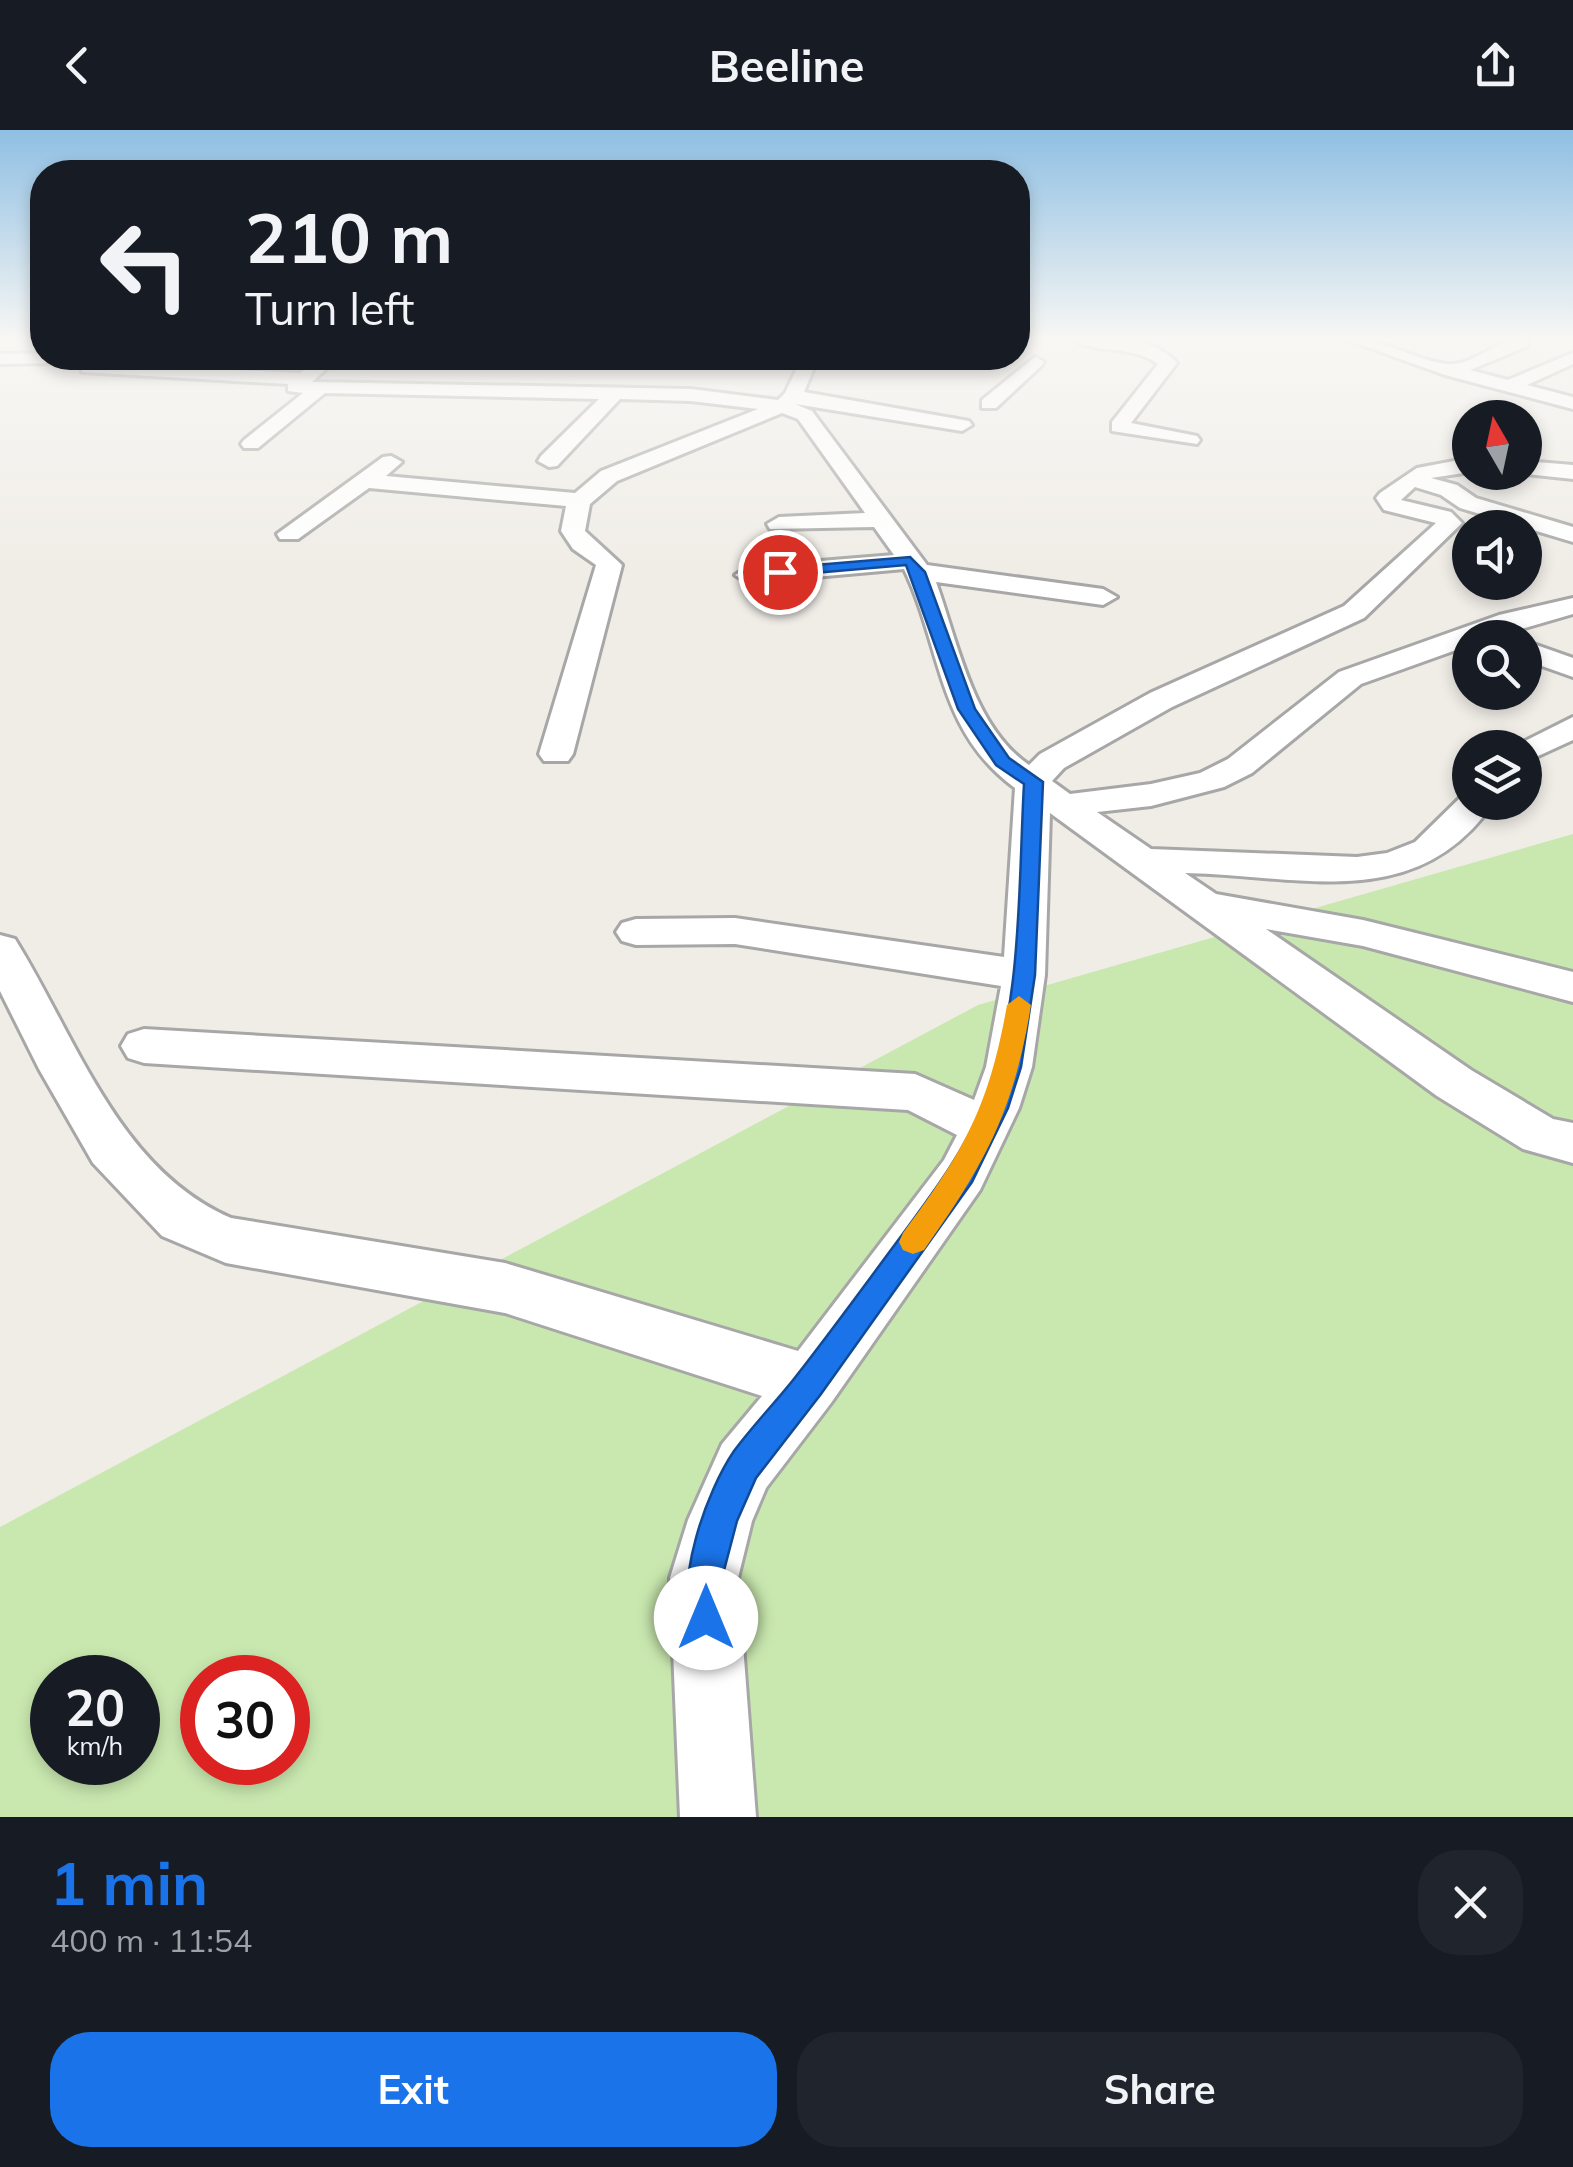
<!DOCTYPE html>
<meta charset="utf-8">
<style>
:root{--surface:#171b24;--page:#20242c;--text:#f1f3f6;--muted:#9ea1a6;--accent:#1a73e8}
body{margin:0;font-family:Mulish,sans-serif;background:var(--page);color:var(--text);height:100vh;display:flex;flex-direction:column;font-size:38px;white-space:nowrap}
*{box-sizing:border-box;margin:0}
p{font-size:32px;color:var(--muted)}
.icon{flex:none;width:55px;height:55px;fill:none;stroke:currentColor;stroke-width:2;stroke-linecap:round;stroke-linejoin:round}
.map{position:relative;height:1687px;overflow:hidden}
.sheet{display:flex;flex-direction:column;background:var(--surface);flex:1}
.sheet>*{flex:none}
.hud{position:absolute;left:30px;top:30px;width:1000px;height:210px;border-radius:40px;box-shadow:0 5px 15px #0003;background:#171b24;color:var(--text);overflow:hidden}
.needle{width:65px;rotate:351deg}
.buttons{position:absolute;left:1452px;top:270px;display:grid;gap:20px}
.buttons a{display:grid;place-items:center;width:90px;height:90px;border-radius:50%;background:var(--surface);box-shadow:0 5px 15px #0003;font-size:50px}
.speed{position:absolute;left:30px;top:1525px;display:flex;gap:20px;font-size:50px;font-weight:700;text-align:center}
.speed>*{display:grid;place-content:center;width:130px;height:130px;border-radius:50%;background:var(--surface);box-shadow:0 5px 15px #0003;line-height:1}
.speed small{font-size:25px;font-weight:400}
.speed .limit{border:15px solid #d22;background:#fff;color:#111}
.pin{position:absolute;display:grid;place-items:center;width:85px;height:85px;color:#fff;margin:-42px;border:5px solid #fff;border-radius:50%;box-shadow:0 2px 10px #0007}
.me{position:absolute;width:110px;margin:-55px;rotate:0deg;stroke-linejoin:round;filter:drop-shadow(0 0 8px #0008)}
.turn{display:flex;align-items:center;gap:35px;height:210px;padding:0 50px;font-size:45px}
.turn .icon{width:130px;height:130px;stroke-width:2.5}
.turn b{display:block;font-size:70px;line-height:85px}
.round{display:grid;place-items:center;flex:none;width:105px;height:105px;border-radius:40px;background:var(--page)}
.overview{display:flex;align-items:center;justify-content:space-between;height:170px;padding:0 50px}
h1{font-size:60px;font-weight:700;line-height:75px;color:var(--accent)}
.button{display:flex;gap:20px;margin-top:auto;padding:20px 50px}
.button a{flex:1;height:115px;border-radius:40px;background:var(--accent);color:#fff;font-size:40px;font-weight:700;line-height:115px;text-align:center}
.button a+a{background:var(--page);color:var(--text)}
header{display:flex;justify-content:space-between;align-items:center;height:130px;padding:0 50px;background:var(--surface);font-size:45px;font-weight:700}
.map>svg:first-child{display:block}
</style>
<header><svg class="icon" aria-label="back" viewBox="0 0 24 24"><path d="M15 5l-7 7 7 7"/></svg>Beeline<svg class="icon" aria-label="share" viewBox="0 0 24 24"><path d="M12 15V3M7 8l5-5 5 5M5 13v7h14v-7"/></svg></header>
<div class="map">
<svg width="1573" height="1687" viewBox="0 0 1573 1687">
<rect width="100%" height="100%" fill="#f0ede7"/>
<!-- grass -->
<path fill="#c9e8af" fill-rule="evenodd" d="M1573,704v983h-1573v-290l978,-522zM52,1548h86v84h-86zM202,1548h86v84h-86z"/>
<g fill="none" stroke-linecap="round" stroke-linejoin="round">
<!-- minor casing -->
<g stroke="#a7a7a7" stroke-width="6">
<g id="minor">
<path d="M1070,208c35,-2 81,-3 107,25l-46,60 66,13 3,4 -3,4 -85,-13v-9l46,-58c-26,-20 -64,-9 -88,-26z"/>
<path d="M1342,208c38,-2 68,21 105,26 27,3 53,-29 81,-26v8l-58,24 38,10 65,-27v11l-46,21 46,12v12l-128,-34z"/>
<polygon points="42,223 42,228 62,228 53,233 0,234 0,224"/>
<polygon points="1035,227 1044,232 1041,236 996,278 982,278 982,270"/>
<path d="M94,228h20l-5,6 191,9 20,-15h18l-26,24 379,7 87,11 7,-7 17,-35h16l-14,34 165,29 3,4 -10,6 -167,-27 17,7 115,154 176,24 14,8 -14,8 -167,-23c22,61 37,145 93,183l11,-11 110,-61 194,-87 92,-83 -52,-13 -8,-12 4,-5 37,-25 53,-10v14l-39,6 26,7 19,13 97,29v15l-113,-34 -19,-13 -26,-8 -14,13 50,12 11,11 -98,95 -192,89 -108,61 -12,13 18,13 81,-10 49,-11 28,-14 111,-87 160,-57 74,-17v16l-83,24h-20v7l-109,39 -109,89 -28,14 -73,19 -54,6 54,37 206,8 30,-4 28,-11 49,-48 6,-1v9h24c-77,113 -194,73 -309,71l31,21 147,26 210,52v30l-210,-56 -97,-17 205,141 82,49 20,4v40l-50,-14 -86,-53 -387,-283 -5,162 -13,92 -13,41 -39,82 -149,213 -65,85 -14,33 -14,57 18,239h-76l-10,-239 18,-58 34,-76 40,-48 -257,-83 -279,-50 -64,-27 -69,-73 -54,-94 -39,-78v-56l15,4c61,98 103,230 216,279l274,45 293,88 146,-191 13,-25 -49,-25 -764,-47 -16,-5 -7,-12 7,-12 16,-5 771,45 59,26 12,-33 15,-81 -266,-42 -99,1 -14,-4 -6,-9 6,-9 14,-4 99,-1 269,39 11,-169c-78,-57 -73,-140 -111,-219l-156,14 -13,-8 13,-8 146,-12 -20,-28 -104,2 -3,-5 12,-7 86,-4 -67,-94 -16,-6 -165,68 -27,23 -5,27 37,34 -49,189 -5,7h-24l-5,-7 57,-189 -23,-16 -12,-18 5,-25 -197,-18 -71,51h-18l-3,-5 106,-77 8,-1 11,6 -16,14 189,17 26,-22 157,-62 -67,-8 -71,-2 -63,67 -8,1 -11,-6 3,-5 58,-57 -274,-6 -67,55h-14l-3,-4 3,-4 59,-47 -15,-2v-7l-206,-12v-8z"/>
<path d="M580,228h68l1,1c-14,9 -55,8 -69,-1z"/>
<polygon points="1525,331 1573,335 1573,349 1517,343 1525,342"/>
<polygon points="1525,511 1573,528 1573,547 1525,530"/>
<polygon points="1573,587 1573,610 1525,632 1525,618 1511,618"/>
</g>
</g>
<!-- minor -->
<use href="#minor" fill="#fff" fill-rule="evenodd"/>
</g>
<!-- sky -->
<linearGradient id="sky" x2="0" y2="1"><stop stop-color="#8fbfe3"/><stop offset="0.47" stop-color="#f8f7f4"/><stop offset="1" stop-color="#f8f7f4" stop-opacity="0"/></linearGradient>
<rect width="1573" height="444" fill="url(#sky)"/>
<!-- route -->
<path fill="#1a73e8" stroke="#114b97" stroke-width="2.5" d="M910,427l15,15 50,137 34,49 34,24 -8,193 -14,92 -13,41 -36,74 -151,212 -65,84 -19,43 -15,57 3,40 -5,13 -14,5 -13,-5c-19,-48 13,-139 41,-180 19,-26 43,-50 63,-76 36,-46 70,-93 105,-140 30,-41 60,-80 80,-128 41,-99 36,-217 42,-323l-28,-19 -38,-56 -52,-144 -126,11 -6,-4 6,-4z"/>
<!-- slow -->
<path fill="#f59e0b" d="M1019,866l12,9c-17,106 -46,159 -107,245l-11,4 -10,-4 -4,-8 4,-9c61,-82 86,-126 104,-228z"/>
</svg>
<div class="buttons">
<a><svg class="needle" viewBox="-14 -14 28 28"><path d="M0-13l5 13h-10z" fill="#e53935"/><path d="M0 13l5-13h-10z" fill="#9ea1a6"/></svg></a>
<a><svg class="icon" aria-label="sound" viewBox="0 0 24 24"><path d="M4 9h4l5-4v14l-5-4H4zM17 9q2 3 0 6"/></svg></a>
<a><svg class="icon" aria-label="search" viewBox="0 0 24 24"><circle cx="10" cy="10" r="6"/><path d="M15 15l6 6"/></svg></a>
<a><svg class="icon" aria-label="layers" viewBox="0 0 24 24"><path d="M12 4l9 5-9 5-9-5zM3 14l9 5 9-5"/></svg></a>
</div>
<div class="speed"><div>20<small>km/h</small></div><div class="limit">30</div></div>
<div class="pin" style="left:780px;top:442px;background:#d93025"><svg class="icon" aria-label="arrive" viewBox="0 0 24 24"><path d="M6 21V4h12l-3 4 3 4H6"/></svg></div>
<svg class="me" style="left:706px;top:1488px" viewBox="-20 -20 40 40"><circle r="19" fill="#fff"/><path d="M0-13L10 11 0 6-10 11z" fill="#1a73e8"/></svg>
<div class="hud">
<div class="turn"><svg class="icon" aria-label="left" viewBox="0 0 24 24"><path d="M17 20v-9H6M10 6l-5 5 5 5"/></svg><div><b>210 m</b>Turn left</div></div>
</div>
</div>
<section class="sheet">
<div class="overview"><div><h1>1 min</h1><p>400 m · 11:54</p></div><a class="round"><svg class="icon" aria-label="close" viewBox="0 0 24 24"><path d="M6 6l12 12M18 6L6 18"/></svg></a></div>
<div class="button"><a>Exit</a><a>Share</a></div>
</section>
